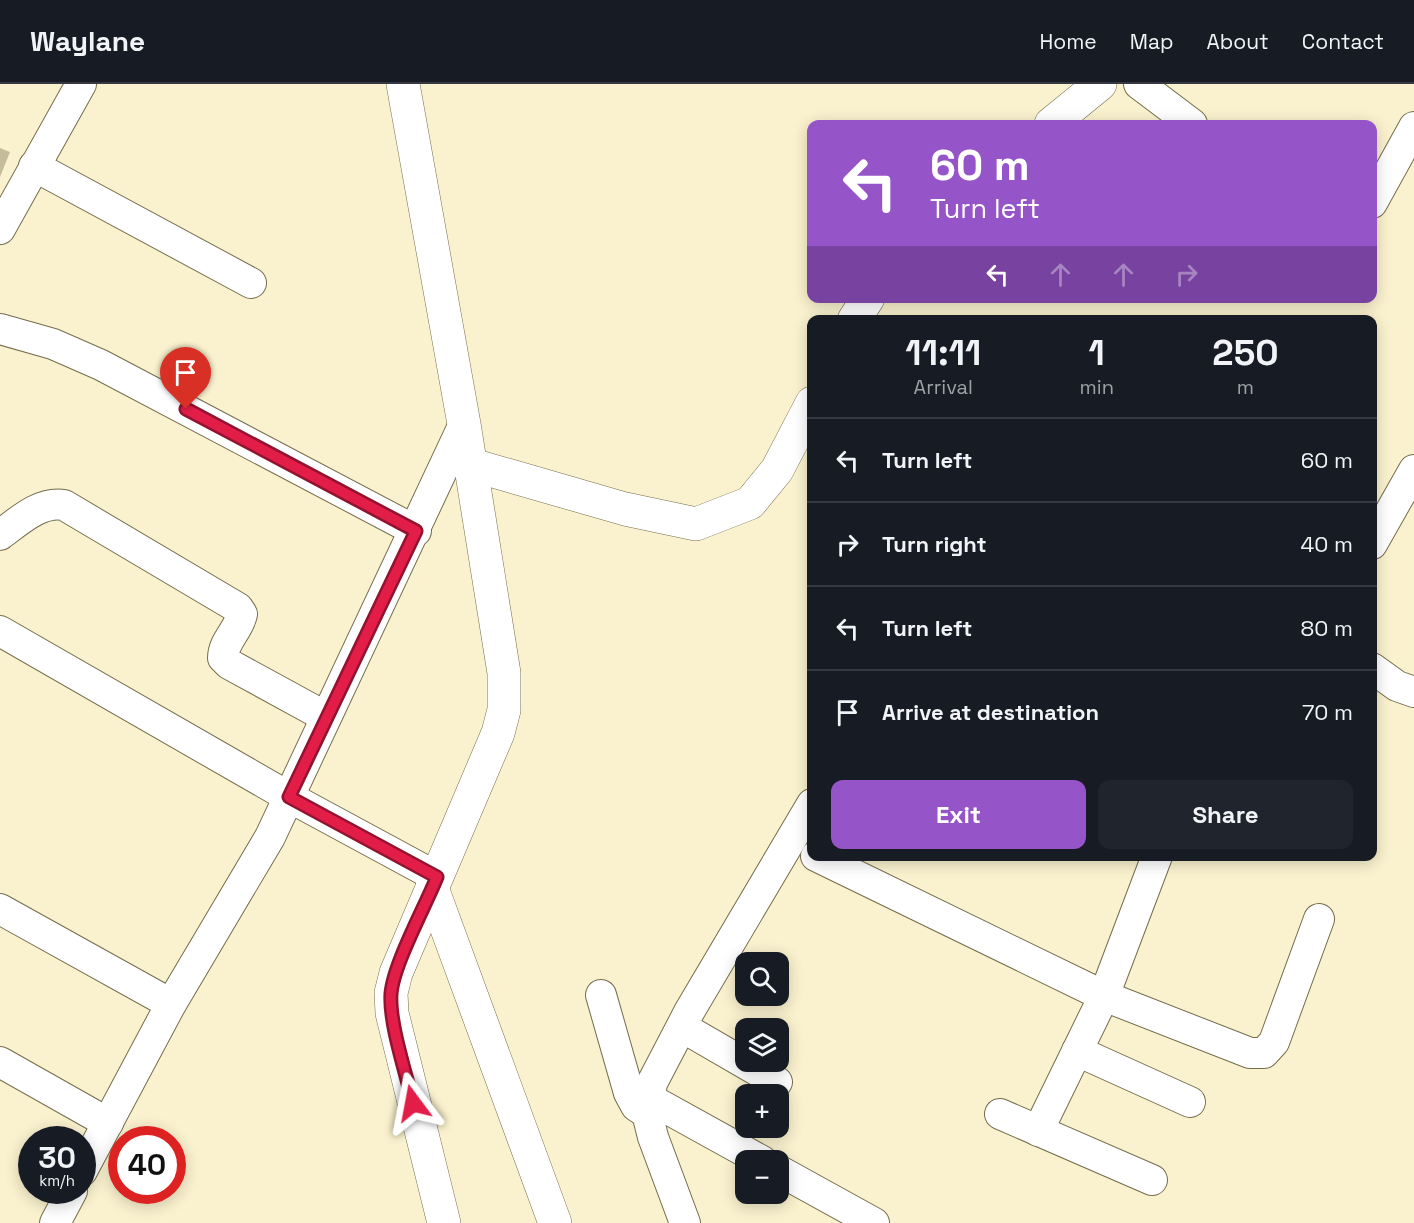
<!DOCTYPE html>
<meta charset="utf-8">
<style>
:root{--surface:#171b24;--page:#20242c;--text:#f1f3f6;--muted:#9ea1a6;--line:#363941;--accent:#9654c9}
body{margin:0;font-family:"Space Grotesk",sans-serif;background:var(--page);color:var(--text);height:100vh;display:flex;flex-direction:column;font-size:22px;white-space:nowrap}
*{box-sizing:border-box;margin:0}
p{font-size:20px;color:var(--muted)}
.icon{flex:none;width:33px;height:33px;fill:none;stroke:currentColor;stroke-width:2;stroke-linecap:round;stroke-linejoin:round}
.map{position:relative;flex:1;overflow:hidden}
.sheet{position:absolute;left:807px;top:231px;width:570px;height:546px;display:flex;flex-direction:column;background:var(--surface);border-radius:12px;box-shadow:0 3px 15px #0003}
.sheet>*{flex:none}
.banner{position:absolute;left:807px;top:36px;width:570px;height:183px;border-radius:12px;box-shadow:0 3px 15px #0003;background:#9654c9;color:#fff;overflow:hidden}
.tools{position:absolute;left:735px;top:868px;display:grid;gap:12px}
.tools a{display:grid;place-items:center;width:54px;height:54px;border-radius:12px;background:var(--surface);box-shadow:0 3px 15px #0003;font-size:30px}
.speed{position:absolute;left:18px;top:1042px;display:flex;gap:12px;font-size:30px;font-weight:700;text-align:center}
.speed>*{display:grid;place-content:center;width:78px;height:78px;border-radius:50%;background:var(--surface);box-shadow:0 3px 15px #0003;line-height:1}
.speed small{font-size:15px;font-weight:400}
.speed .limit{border:9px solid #d22;background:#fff;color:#111}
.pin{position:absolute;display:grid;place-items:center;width:51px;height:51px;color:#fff;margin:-62px -26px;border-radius:50% 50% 50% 0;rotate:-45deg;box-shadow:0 0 6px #0007}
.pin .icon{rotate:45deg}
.me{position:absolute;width:66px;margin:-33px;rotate:347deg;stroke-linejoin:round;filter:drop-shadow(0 0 4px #0008)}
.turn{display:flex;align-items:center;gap:21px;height:126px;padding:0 24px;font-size:27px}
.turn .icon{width:78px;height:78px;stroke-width:2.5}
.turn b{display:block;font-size:42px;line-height:51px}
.lanes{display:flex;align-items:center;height:57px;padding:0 24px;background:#0003;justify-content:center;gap:30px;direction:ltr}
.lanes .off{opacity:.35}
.eta{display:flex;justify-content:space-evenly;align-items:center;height:102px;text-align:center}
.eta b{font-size:36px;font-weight:700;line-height:42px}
.action{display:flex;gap:12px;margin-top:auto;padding:12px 24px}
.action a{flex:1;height:69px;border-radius:12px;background:var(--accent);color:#fff;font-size:24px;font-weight:700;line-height:69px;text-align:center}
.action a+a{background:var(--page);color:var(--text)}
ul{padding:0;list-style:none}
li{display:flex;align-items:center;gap:18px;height:84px;padding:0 24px;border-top:2px solid var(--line)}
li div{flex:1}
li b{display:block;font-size:22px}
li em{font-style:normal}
header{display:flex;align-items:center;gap:36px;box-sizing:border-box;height:84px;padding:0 30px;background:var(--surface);border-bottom:2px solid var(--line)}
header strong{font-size:28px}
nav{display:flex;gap:33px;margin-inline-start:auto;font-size:21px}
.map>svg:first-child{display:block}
</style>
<header>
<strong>Waylane</strong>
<nav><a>Home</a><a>Map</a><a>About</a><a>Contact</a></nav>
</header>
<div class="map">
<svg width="1414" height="1139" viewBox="0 0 1414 1139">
<rect width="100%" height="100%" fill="#faf2ce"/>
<!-- building -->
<polygon fill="#c4bc9a" points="0,64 10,68 0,93"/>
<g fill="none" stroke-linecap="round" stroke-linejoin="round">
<!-- minor casing -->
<g stroke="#746d4d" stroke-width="32">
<g id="minor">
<polyline points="1139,0 1192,40"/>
<polyline points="34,82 251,199"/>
<polyline points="1372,119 1414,43"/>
<polyline points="0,145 81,0"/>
<polyline points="0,245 53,260 101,281 416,447"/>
<path d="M0,451c19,-14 40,-34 64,-30l174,103 4,6c-3,16 -19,27 -19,44l6,6 97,53"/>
<polyline points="1372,460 1414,386"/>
<polyline points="0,547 289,713 437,793"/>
<polyline points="1372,584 1397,602 1414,608"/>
<polyline points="816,772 1104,912 1250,969 1264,969 1274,958 1319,835"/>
<polyline points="0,825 171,920"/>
<polyline points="601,911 629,1009 636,1022 647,1029"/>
<polyline points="682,943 777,998"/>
<polyline points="1077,967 1190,1018"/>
<polyline points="0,978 108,1039"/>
<polyline points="648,1014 762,1077"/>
<polyline points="1000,1030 1152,1096"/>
<polyline points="1038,1047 1104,912 1157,772"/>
<polyline points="778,1086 874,1139"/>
<polyline points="82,1087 171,920 270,753 464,340"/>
<polyline points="55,1139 72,1107"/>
<polyline points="685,1139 653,1053 647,1029 652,999 689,928 812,720"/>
</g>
</g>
<!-- tertiary casing -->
<g stroke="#746d4d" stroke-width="34">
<g id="tertiary">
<polyline points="403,0 464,340 504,589 504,626 498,649 396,889 391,909 392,929 444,1139"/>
<polyline points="1051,40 1100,0"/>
<polyline points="854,236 868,214"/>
<polyline points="469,380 625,425 696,440 750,419 777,386 812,319"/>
<polyline points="432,804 555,1139"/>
</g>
</g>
<!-- minor -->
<use href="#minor" stroke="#fff" stroke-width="30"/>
<!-- tertiary -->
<use href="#tertiary" stroke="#fff" stroke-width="33"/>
</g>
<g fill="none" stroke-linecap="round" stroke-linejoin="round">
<!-- route casing -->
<g stroke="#92132f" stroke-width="15">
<path id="route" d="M186,325l230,122 -127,266 148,80c-12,30 -44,88 -46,117 -2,29 15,79 22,109"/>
</g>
<!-- route -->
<use href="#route" stroke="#e11d48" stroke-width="10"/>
</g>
</svg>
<div class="tools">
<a><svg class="icon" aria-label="search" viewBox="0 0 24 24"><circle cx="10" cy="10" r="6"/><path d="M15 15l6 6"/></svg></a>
<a><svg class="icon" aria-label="layers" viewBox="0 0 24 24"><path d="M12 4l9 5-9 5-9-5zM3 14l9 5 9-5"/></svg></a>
<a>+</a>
<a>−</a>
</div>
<div class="speed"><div>30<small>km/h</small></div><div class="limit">40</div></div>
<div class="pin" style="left:186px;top:325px;background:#d93025"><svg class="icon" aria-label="arrive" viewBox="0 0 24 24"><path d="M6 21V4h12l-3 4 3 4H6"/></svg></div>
<svg class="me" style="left:413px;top:1019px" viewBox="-20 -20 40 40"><path d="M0-17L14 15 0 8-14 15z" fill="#e11d48" stroke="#fff" stroke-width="4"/></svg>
<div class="banner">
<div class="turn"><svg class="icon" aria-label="left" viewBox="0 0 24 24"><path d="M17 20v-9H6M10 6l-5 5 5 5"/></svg><div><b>60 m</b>Turn left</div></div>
<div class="lanes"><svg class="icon" aria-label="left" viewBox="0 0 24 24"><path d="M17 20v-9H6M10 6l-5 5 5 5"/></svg><svg class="icon off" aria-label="ahead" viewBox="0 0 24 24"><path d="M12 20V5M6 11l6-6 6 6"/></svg><svg class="icon off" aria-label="ahead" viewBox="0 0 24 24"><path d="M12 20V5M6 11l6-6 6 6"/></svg><svg class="icon off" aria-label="right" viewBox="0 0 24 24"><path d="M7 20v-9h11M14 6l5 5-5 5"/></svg></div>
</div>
<section class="sheet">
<div class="eta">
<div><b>11:11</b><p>Arrival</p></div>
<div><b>1</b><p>min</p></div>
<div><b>250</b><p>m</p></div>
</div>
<ul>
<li><svg class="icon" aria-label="left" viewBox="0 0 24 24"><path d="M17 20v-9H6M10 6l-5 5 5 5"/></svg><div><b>Turn left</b></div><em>60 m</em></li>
<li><svg class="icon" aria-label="right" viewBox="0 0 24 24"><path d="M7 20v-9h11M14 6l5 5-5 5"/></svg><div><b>Turn right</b></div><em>40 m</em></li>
<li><svg class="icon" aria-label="left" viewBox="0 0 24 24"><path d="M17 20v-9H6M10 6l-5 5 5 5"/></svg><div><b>Turn left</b></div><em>80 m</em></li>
<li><svg class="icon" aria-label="arrive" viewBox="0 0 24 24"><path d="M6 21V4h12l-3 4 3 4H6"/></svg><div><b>Arrive at destination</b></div><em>70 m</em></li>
</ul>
<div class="action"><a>Exit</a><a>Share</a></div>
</section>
</div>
